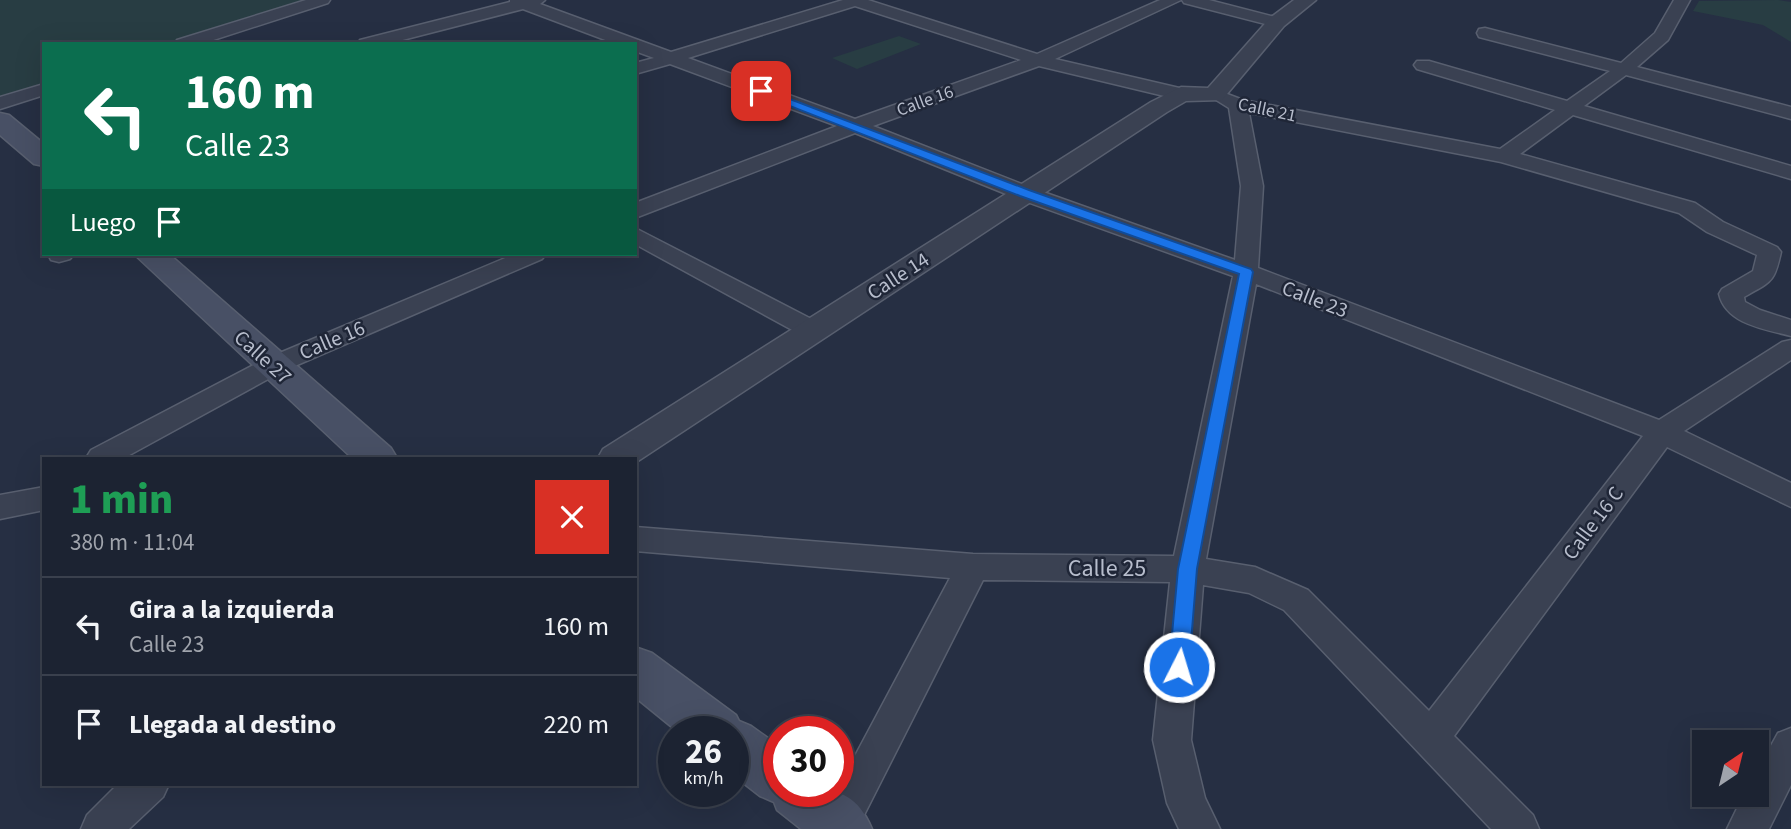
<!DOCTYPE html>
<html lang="es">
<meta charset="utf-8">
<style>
:root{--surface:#1c2332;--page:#292f3e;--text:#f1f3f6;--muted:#a0a4ac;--line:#3a404d}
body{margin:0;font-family:"Source Sans 3",sans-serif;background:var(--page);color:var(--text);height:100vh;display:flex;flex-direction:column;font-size:26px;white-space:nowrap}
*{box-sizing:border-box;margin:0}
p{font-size:23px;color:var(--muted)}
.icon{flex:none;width:38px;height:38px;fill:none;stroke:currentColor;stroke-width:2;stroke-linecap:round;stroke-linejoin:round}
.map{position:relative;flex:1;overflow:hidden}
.details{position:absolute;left:42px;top:457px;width:595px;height:329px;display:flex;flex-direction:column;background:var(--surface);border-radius:0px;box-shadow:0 7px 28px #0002,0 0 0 2px var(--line)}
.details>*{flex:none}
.top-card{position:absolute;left:42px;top:42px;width:595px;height:214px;border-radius:0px;box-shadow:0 7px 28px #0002,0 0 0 2px var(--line);background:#0b6e4f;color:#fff;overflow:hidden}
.needle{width:46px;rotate:35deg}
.tools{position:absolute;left:1692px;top:730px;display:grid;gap:14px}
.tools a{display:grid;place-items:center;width:77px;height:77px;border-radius:0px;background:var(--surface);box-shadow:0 7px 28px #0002,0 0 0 2px var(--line);font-size:35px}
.speed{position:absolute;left:658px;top:716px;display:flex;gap:14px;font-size:35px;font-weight:700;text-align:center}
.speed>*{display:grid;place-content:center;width:91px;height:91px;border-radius:50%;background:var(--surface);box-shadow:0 7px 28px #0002,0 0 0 2px var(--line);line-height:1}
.speed small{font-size:18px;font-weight:400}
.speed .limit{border:10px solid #d22;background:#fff;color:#111}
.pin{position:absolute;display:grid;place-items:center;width:60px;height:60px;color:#fff;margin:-30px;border-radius:14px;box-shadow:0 4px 10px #0006}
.me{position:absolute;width:77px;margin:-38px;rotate:5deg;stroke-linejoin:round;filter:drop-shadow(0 0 5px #0008)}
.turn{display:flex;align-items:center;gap:24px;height:147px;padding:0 28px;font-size:32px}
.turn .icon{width:91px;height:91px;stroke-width:2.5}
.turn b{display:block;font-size:49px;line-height:60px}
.then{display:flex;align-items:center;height:66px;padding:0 28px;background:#0003;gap:14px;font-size:26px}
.round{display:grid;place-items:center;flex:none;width:74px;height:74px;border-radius:0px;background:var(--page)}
.summary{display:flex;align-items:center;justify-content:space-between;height:119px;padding:0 28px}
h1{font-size:42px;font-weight:800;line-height:52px;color:#1e9e55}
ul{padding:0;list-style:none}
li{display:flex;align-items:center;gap:21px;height:98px;padding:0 28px;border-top:2px solid var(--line)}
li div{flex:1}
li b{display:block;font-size:26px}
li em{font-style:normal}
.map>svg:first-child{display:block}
</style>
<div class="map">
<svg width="1791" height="829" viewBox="0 0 1791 829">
<rect width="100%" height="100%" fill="#262f43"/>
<!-- green -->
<g fill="#283d43">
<polygon points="0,0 314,0 172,44 44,44 44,84 0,97"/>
<polygon points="1778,0 1791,2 1791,42 1763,25 1693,11 1699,1"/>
<polygon points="899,36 921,44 857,69 832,58"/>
</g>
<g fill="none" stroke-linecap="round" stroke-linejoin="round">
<!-- minor casing -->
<g stroke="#585f6f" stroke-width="3">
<g id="minor">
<polygon points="306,0 330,0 328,3 201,44 175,44 177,40"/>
<path d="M545,0l-5,4 131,48 172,-52h25l169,54 123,-54h21l-126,59 133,31 2,4 -2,4 -7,2 -142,-34 -166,60 159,62 203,72 6,-74 -12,-78 -16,-10 2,-4 7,-2 21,8 257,49 55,-39 -138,-41 -3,-4 3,-4h12l138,40 43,-30 -131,-34 -2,-4 2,-4 6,-1 136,35 34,-30 19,-33h16l-22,40 -31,27 154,40v12l-165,-44 -42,31 207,60v13l-218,-64 -53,39 175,49 28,19 54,25 4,5c-7,32 -10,29 -37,45l1,5 15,8 31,10v16c-27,-7 -65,-12 -72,-42l3,-5 31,-18 4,-16 -50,-23 -28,-19 -178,-51 -252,-49 14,73 -5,82 401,152 123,-78 9,-2v20l-107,71 107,52v24l-124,-60 -213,289 79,79 6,14h-48l-207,-219 -35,-17 -46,-8 -12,155 14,58 15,31h-41l-12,-26 -14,-63 17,-158 -187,-2 -126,249h-41l134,-251 -315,-27v-24l338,27 201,2 59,-280 -217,-78 -161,-65 -220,85v-15l202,-77 -167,-62 -35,10v-11l19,-5 -19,-7v-7h-19l-93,-35 -136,35h-29l2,-4 150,-38v-2zM855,6l166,54 -166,59 -167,-61zM1256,284l387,152 -214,275 -121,-121 -53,-23 -49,-8z"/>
<polygon points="1182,0 1209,0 1283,19 1285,22 1277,27 1184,3"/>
<polygon points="44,84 44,95 0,109 0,97"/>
<polygon points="635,228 823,325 827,331 823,337 814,339 805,337 635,244"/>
<polygon points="48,254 74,254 70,259 59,262 51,260"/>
<polygon points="515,254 546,254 542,259 281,372 124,458 86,458 91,450 263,360"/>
<polygon points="44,487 44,510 0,519 0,495"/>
<polygon points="1791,728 1791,785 1769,829 1727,829 1744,794 1757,794 1757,771 1778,733"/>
<polygon points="118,784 169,784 163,797 129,829 81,829 87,815"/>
</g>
</g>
<!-- tertiary casing -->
<g stroke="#585f6f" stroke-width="3">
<polygon id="tertiary" points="1294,0 1316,0 1284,26 1222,100 1186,101 1167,112 635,463 635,458 598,458 603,449 1151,102 1181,87 1208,88 1270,18"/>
</g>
<!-- secondary casing -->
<g stroke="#585f6f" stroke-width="3">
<g id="secondary">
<polygon points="0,113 9,115 44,144 44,166 34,164 0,135"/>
<polygon points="134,254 169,254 391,448 397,458 352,458"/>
<path d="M635,647l17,6 84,62 3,6 12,5 28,20v45c45,0 73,-10 93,38h-71l-24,-19 -3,-8 -14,-6 -27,-21v-43h-55l-43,-35z"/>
</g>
</g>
<!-- minor -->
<use href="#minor" fill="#3a4152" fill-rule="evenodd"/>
<!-- tertiary -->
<use href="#tertiary" fill="#3a4152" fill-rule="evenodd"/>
<!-- secondary -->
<use href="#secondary" fill="#485065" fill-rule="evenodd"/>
</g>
<!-- route -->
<polygon fill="#1a73e8" stroke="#114b97" stroke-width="2" points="761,88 1029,190 1251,269 1253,272 1197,569 1189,667 1186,673 1179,676 1171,673 1169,667 1178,569 1239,274 1020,196 757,93 756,91"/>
<g text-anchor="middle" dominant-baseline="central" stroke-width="5" stroke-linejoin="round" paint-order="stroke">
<!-- far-street labels -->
<g font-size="18" fill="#b7bdcc" stroke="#1f2637">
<text transform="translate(925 101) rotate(-20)">Calle 16</text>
<text transform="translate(1267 110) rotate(12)">Calle 21</text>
</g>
<!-- street labels -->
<g font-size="21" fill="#b7bdcc" stroke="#1f2637">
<text transform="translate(898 276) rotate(-33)">Calle 14</text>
<text transform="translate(1315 299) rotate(21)">Calle 23</text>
<text transform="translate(332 340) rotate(-23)">Calle 16</text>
<text transform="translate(263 357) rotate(42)">Calle 27</text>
<text transform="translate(1593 523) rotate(-53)">Calle 16 C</text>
</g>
<!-- near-street labels -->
<g font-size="24" fill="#b7bdcc" stroke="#1f2637">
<text x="1107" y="568">Calle 25</text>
</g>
</g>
</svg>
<div class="tools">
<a><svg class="needle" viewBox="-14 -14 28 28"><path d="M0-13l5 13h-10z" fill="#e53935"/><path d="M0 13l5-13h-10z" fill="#a0a4ac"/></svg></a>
</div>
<div class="speed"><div>26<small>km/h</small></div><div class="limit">30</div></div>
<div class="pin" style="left:761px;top:91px;background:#d93025"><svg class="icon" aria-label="arrive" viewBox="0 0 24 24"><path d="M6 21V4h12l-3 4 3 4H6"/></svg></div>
<svg class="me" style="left:1179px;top:667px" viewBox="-20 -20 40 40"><circle r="17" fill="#1a73e8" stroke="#fff" stroke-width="3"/><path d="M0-11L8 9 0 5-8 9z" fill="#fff"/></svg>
<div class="top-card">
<div class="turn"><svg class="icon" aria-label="left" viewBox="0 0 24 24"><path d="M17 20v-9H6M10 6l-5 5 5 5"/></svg><div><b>160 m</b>Calle 23</div></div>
<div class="then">Luego<svg class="icon" aria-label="arrive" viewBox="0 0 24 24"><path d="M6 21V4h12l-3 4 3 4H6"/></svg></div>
</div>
<section class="details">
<div class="summary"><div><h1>1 min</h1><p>380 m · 11:04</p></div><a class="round" style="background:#d93025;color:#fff"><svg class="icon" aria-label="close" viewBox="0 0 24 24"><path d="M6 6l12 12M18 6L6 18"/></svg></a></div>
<ul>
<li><svg class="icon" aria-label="left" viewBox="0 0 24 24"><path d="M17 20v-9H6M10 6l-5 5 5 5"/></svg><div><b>Gira a la izquierda</b><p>Calle 23</p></div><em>160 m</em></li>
<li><svg class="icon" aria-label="arrive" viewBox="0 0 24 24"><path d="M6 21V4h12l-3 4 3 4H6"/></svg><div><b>Llegada al destino</b></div><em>220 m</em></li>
</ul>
</section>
</div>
